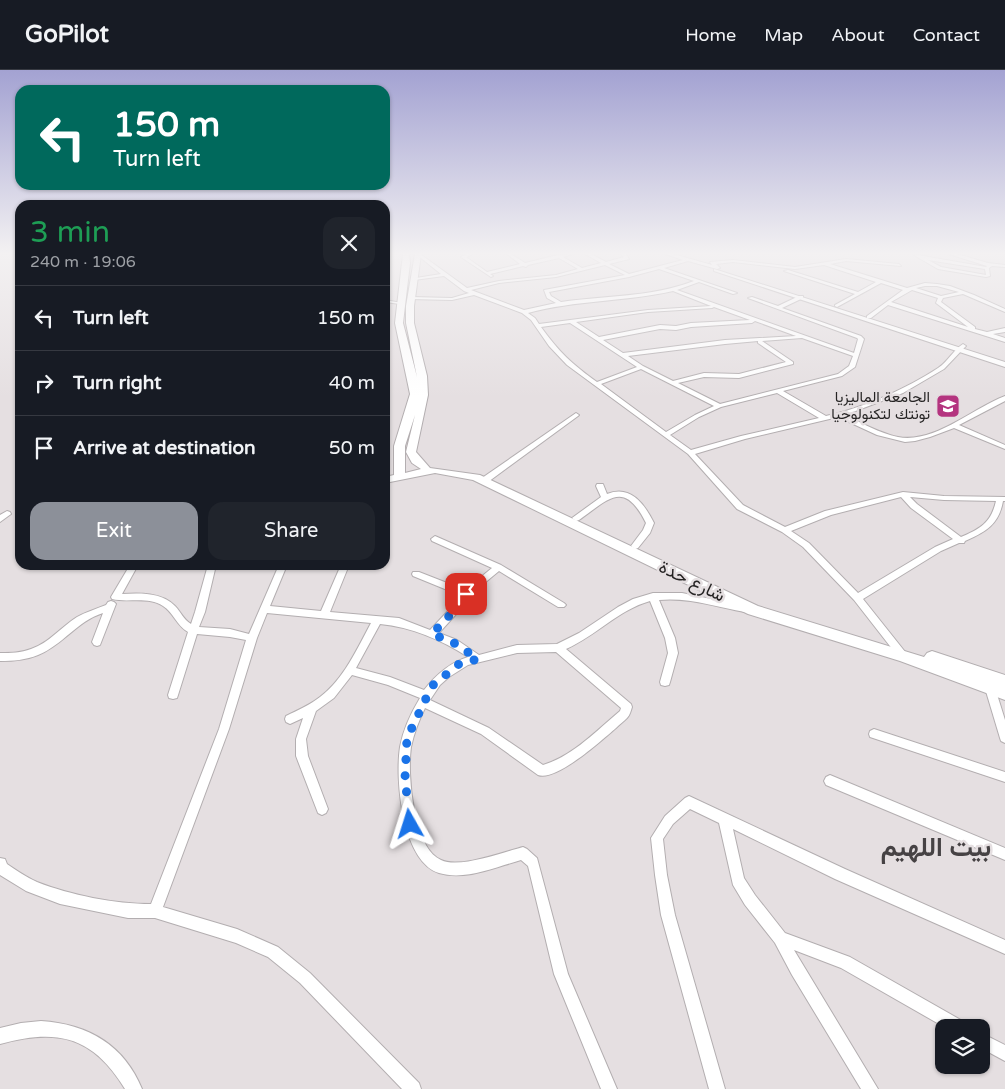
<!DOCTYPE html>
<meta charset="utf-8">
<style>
:root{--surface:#171b24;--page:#20242c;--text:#f1f3f6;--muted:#9ea1a6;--line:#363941;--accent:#8c9099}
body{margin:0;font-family:"Varela Round",Vazirmatn,sans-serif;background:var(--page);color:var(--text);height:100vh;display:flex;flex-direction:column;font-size:19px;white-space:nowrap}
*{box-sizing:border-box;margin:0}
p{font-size:16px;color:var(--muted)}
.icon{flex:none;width:28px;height:28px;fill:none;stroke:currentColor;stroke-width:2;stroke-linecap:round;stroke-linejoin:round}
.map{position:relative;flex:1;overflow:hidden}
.details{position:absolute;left:15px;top:130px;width:375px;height:370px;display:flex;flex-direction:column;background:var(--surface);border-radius:15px;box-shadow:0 1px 4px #0004}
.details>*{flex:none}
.banner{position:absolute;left:15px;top:15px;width:375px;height:105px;border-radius:15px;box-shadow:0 1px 4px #0004;background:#00695c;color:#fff;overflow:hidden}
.tools{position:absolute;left:935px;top:949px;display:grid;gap:10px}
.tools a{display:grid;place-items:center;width:55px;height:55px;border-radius:10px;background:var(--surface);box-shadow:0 1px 4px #0004;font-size:25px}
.pin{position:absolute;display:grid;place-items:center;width:42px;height:42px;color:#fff;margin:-21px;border-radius:10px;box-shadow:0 2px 8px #0006}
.me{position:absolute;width:55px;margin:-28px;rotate:354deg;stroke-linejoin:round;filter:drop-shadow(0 0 4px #0008)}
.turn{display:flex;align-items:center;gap:18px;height:105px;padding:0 15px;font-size:22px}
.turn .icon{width:65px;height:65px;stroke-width:2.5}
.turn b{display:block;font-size:35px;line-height:42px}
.round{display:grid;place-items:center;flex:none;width:52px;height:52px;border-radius:15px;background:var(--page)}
.head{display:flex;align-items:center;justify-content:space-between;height:85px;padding:0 15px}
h1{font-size:30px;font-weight:600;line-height:38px;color:#1e9e55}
.button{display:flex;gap:10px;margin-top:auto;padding:10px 15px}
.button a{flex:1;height:58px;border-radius:15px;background:var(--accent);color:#fff;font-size:20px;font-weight:600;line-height:58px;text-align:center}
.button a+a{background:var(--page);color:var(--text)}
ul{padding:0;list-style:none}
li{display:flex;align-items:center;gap:15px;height:65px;padding:0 15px;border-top:1px solid var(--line)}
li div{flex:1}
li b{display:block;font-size:19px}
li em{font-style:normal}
header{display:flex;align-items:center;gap:30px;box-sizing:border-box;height:70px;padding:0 25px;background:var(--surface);border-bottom:1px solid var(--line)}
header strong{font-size:24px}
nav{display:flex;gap:28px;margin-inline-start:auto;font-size:18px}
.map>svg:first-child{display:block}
</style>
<header>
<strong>GoPilot</strong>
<nav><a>Home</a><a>Map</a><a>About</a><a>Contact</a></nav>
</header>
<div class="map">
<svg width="1005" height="1019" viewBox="0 0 1005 1019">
<rect width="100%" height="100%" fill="#e5dfe1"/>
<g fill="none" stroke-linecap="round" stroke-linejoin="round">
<!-- street casing -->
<g stroke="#b3aeb0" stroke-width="2">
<g id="street">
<path d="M416,184h4l47,34 32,-7 57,-6 22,-6 -19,-11 -31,7 -2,2 -3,-1 -33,8 3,2 -2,1 -30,-20 5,-3h7l-7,3 21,15 33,-8 -13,-10h4l14,9 33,-8 15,-1 -10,3 19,11 19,-5 -16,-9h6l15,8 18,-5 -3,-3h5l3,5 -20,5 20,10 54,-14 -18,-6h8l39,11 -2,-3 23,-2 62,7 51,-8 53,5 2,2 -55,-5 -16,3 77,24 18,-5 12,1 13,2 24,9 31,14v3l-42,-18 -20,4 -2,4 34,25v2l12,3 18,-4v4l-12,2 12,4v4l-117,-37 -17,13h-4v-2l36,-26 -22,-7 -44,24 -2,-1v-1l20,-11 -71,-23 4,-1 70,22 18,-10 -52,-17 -29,4 -62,-7 -17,2 4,4 -3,1 -29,-8 -24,7 73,25 -4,1 -34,-12 -22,8 177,63 4,-14 -1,-1 -109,-40 4,-1 26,9 21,-10h4v2l-21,10 79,28 3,3 -9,28 -13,9 -59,15 43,25c37,-8 80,-27 112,-48 10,-6 15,-18 25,-24l3,2 -1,1 -21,22 -41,24 -58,22c17,8 34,18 53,22 36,7 75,-29 107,-41v5l-46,24 46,20v4l-51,-21 -24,9 -15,4 -10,1 -28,-7 -39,-18 -93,22 -50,15 48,51 42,22 40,-16 78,-19 41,4 61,1v4h-2c-4,23 -17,31 -38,40l-1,2h-5l-18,8 -78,48 43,54 2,3 -2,3 -3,1 -3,-1 -46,-59 -51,-53 -21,-15 -45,-23 -49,-55 -121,-89 -18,-19 -18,-26 -9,-7 -48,-18 -22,5 -43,-1v-1l2,-1 41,1 17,-5 -5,-2 -20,-15 -30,4v-1l2,-1 25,-4zM605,195l20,10 -81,15 3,8 9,5 -32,7 -53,-20 28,-7 57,-6zM659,199l35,12c-46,17 -86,14 -133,21l-10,-6 -2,-4 80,-15zM925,216h12l22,6 -18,4 -25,-8zM912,220l26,8 -2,5 32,24 -77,-25zM673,221l38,15 -63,4 -109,14 -4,-6 -7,-5c47,-13 97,-11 145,-22zM714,237l36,13 -59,3 -15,3 -16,-1 -61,12 -23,-15 72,-10 64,-4zM755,251l41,15 -71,4 -102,13 -20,-13 57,-11 16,1 15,-3 61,-4zM570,253l67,44 -40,15c-25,-18 -38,-30 -56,-55zM802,268l51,18 -4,10 -11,8 -118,30 -42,-21 26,-6 35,1 54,-14v-2l-31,-21zM758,271v2l28,19 -47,12 -35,-1 -31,8 -30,-15 -15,-10 97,-12zM641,299l73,37 -19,9 -29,17 -65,-48zM777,323l42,25 -78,18 -50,14 -21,-15 29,-18 22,-10zM901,427l10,11 42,31 -18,8 -77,46 -49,-50 -18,-12 40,-16zM910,427l34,3 52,1c-5,22 -16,28 -35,36l-44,-33z"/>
<path d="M912,184l74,13 1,-1 -38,-12h8l31,9 17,2v2l-13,-1 -3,2 1,8 -4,1 -48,-8zM928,190l57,9 1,6 -45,-8z"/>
<polygon points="385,230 402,233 400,234 385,232"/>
<polygon points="576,343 579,345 578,346 488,412 482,412 482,408"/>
<path d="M597,414h6l4,10c24,-10 38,11 47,29l-4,10 -12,15 -3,1 -4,-3 12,-16 3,-7c-22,-44 -37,-24 -67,-3l-3,1 -4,-3 29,-21 -5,-11z"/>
<polygon points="7,441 10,442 11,444 0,452 0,445"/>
<path d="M435,466l66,29 63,38 2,2 -2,2h-6l-59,-36 -29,24 -1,5 -30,33 18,7 22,15 38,-10 40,-1 22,-11 39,-26 15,-8 20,-6h29l63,13 3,1 2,2 -2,2 -3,1c-28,-5 -57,-15 -86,-12l16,38 3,15 -8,29 -1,3 -4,1 -4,-1 -1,-3 8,-29 -3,-15 -15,-37c-32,9 -54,35 -84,48l65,55 1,3c-1,3 -2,8 -5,11 -3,3 -8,7 -11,10 -14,12 -60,54 -78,47l-57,-41 -56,-26c-6,12 -11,25 -14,39 -4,27 2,101 30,113 18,9 63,-8 82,-13l4,2 10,9 31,116 49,115h-16l-47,-115 -26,-108 -7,-6c-25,7 -56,21 -82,13 -37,-12 -44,-94 -39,-126 3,-17 11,-34 20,-49l-32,-13 -36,-10 -18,23 -18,13 -10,28 2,17 20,53 -2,4 -4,2 -4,-2 -22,-57v-17l7,-21 -13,6 -4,-2 -1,-3 1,-3c12,-6 24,-11 34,-19 24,-18 37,-48 51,-74l-104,-10 -10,25 -28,91 -66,178 74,22 41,18 32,26 109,110 2,6h-19l-102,-106 -32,-26 -32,-14 -81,-25h-27l-68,-14 -34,-13 -26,-16v-17l5,1 2,5c9,6 19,13 30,18 33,13 78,22 114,22l68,-175 27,-89 -16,-3 -33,-3 -19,61 -1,3 -4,1 -4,-1 -1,-3 20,-63c-12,-7 -14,-19 -25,-26 -15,-10 -35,-3 -51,-7l-1,-2 19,-32h8l-16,29c17,-1 40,-2 53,12 6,6 8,13 16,18l4,-12 13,-47h8l-11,47 -6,15 31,2 19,5 30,-69h8l-17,41 51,5 20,-46h8l-19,47 69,6 31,12 32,-34 -49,-20 -1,-2 1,-2h6l46,18 27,-22 -60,-27 -1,-2zM380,554c31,3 62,16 88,33 -19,6 -32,18 -44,33l-34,-13 -34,-9zM556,582l65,56 -1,3c-24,20 -47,45 -77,54l-54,-37 -59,-28 10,-15 9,-8 19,-12 49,-12z"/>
<path d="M111,531l3,1 2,2 -16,41 -3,1 -3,-1 -2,-3 11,-29c-26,8 -40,32 -65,42 -12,5 -25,6 -38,6v-8c11,0 21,0 31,-4 18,-6 30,-22 46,-32 9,-5 19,-8 29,-12l2,-3z"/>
<polygon points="990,614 994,615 995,618 1005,650 1005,673 1001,671 1000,668 985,618 986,615"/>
<polygon points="874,659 1005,702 1005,712 870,667 869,664 870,661"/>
<polygon points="830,705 1005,778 1005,790 826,715 824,711 826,707"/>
<polygon points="689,726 845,799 1005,870 1005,884 835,809 733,759 744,808 755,825 785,863 850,887 966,953 968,958 946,958 841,898 794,880 878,1019 861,1019 792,905 775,873 745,835 733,815 719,753 690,739 673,754 663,769 667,805 675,845 725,1019 709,1019 661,845 655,805 651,768 665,746 685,728"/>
<path d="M41,951c47,3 83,24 101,68h-17c-32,-53 -68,-61 -125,-45v-16l21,-5z"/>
<polygon points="981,963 1005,975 1005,991 981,978"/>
</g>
</g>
<!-- secondary casing -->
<g stroke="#b3aeb0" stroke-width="2">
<polygon id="secondary" points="714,199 1005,292 1005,297 714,201"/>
</g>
<!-- primary casing -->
<g stroke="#b3aeb0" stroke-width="2">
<path id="primary" d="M403,184h6l1,9 -7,60 14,54 -11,-54v-17l9,-52h6l-7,52v17l13,53 1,19 -12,57 14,16 50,7 278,131 166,51 3,-4 5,-2 73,24v25l-105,-39 -152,-47 -275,-134 -38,-7 -50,10v-6l9,-2v-29l16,-52 -15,-71zM415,345l-9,37 6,11 9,6 -16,4v-27z"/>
</g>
<!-- street -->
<use href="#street" fill="#fff" fill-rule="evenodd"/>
<!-- secondary -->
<use href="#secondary" fill="#fff" fill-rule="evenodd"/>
<!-- primary -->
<use href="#primary" fill="#fff" fill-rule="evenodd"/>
</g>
<!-- sky -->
<linearGradient id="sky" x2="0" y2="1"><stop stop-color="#a3a2d2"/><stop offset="0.56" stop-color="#f3f1f2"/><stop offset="1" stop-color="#f3f1f2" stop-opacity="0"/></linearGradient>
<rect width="1005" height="327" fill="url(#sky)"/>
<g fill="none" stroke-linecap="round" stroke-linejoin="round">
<!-- route -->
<polyline stroke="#1a73e8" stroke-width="9" stroke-dasharray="0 16.2" points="410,754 405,708 407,668 432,616 459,594 478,589 454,573 432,564 466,528 466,524"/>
</g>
<!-- icons -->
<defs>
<g id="university-square" transform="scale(1.25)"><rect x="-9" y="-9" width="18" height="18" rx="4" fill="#b4347f" stroke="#e5dfe1"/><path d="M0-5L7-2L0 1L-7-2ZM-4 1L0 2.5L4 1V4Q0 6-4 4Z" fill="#fff"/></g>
</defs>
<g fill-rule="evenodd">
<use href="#university-square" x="948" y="336"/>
</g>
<g text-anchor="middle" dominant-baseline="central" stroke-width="5" stroke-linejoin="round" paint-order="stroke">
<!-- far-poi labels -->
<g font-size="15" fill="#262424" stroke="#e5dfe1" text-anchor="end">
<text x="930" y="327">الجامعة الماليزيا<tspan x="930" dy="17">تونتك لتكنولوجيا</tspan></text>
</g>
<!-- street labels -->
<g font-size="18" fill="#262424" stroke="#e5dfe1">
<text transform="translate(692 511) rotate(26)">شارع حدة</text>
</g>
<!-- near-district labels -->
<g font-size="26" font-weight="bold" fill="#464244" stroke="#e5dfe1">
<text x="936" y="777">بيت اللهيم</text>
</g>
</g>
</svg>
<div class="tools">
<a><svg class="icon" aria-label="layers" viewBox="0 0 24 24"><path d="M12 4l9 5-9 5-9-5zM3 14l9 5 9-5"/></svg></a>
</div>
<div class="pin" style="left:466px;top:524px;background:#d93025"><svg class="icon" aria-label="arrive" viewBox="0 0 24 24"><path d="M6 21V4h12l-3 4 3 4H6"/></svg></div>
<svg class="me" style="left:410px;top:754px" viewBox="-20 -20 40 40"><path d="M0-17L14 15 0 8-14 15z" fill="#1a73e8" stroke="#fff" stroke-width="4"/></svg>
<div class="banner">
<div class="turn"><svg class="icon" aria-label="left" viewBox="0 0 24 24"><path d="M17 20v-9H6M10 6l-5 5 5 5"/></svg><div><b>150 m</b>Turn left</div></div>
</div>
<section class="details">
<div class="head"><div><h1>3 min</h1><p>240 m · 19:06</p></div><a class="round"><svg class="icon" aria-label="close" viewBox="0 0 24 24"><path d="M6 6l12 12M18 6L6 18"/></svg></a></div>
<ul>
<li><svg class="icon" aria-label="left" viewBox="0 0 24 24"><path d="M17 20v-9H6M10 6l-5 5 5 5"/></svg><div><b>Turn left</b></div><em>150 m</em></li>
<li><svg class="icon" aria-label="right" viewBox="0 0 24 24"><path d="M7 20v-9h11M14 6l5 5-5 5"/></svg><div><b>Turn right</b></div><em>40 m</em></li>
<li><svg class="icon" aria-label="arrive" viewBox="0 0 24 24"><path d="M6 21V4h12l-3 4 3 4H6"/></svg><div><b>Arrive at destination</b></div><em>50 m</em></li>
</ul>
<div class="button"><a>Exit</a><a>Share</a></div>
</section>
</div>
